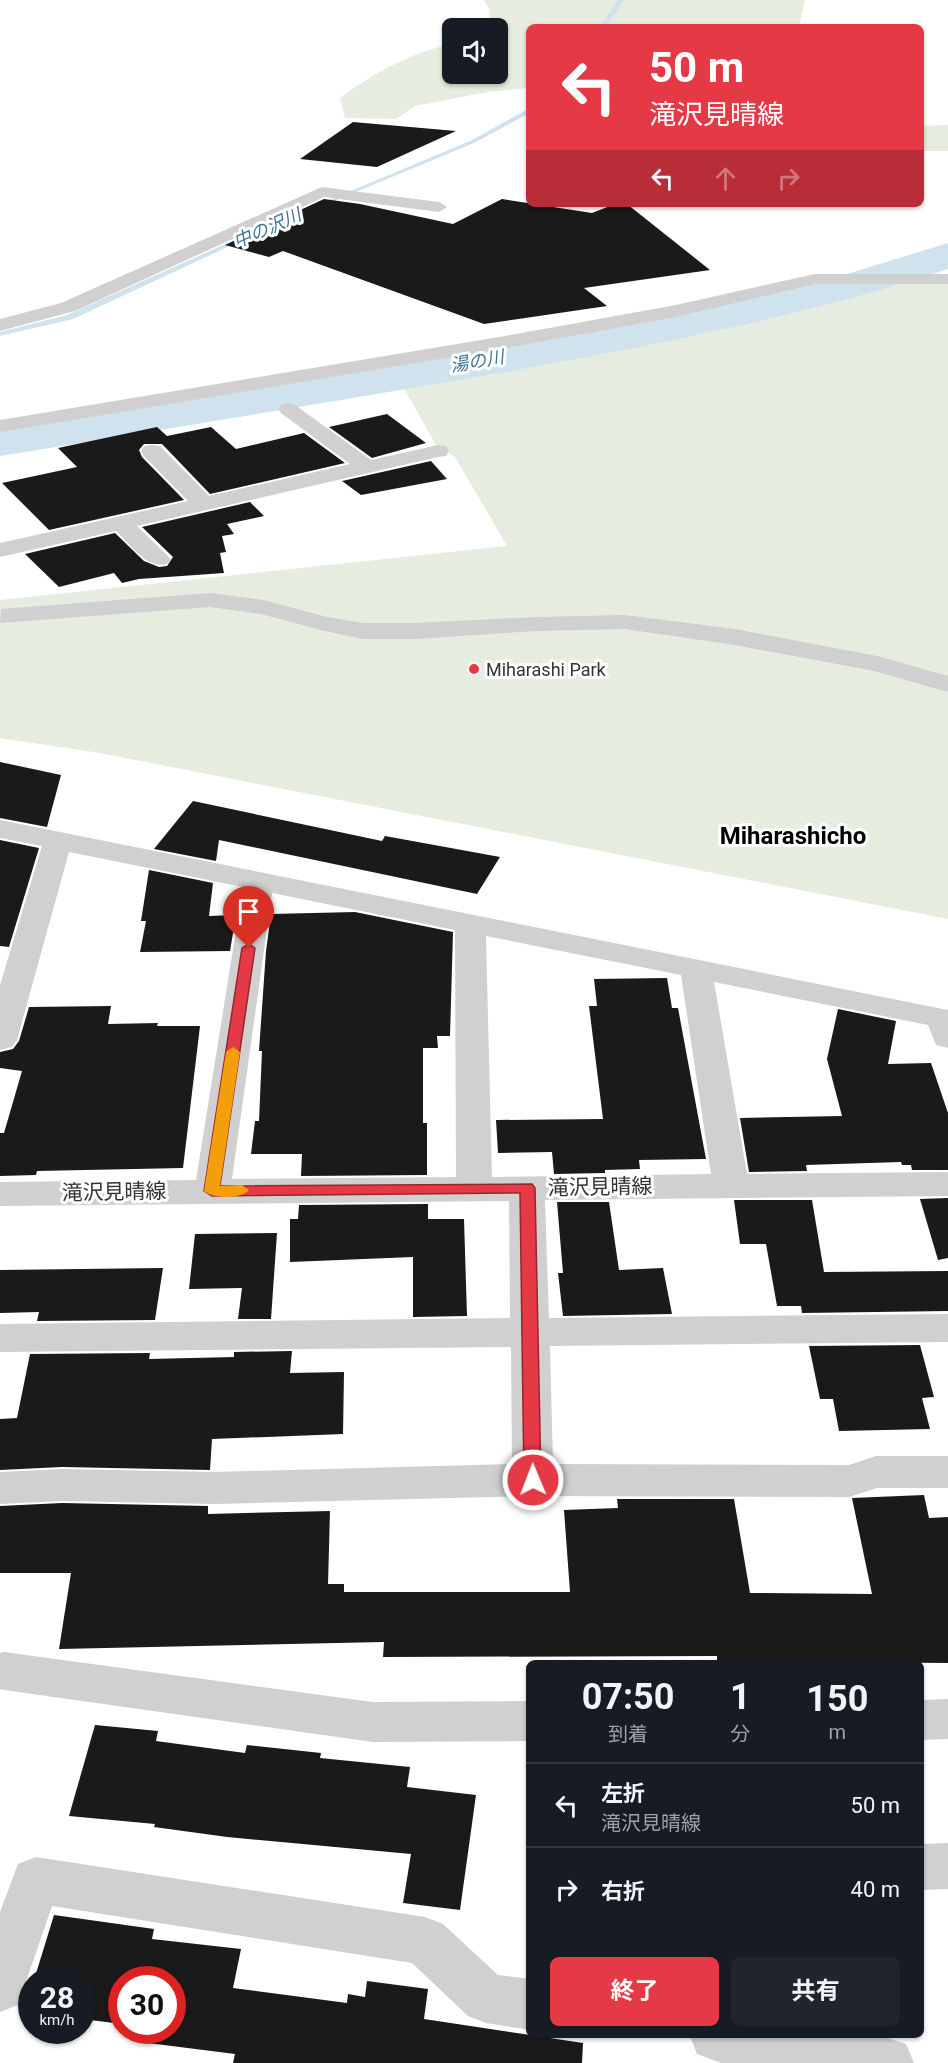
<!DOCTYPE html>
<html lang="ja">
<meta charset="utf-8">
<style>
:root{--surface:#171b24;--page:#20242c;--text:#f1f3f6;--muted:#9ea1a6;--line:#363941;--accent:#e63946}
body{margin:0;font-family:Roboto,"Noto Sans JP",sans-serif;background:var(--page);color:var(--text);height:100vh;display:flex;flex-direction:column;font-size:22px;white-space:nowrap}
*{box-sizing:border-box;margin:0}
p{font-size:20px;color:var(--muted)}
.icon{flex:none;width:33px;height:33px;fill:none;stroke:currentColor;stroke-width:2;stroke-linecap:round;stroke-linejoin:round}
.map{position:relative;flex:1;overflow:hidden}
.side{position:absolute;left:526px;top:1660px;width:398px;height:378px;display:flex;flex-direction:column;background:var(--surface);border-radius:9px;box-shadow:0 2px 4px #0004}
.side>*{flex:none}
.hud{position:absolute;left:526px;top:24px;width:398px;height:183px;border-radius:9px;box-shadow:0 2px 4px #0004;background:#e63946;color:#fff;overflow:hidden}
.fabs{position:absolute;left:442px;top:18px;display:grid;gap:12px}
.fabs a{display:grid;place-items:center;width:66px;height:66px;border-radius:9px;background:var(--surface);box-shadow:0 2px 4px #0004;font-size:30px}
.speed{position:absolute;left:18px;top:1966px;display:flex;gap:12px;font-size:30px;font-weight:700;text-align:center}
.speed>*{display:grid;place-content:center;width:78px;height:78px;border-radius:50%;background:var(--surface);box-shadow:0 2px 4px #0004;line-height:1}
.speed small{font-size:15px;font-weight:400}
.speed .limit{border:9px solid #d22;background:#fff;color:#111}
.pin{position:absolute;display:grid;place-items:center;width:51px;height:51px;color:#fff;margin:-62px -26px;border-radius:50% 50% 50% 0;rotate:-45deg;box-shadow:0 0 6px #0007}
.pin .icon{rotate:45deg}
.me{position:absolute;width:66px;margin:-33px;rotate:359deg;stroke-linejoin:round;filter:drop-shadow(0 0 4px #0008)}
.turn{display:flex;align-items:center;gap:21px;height:126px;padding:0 24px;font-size:27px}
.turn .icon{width:78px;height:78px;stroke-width:2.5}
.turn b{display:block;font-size:42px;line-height:51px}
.lanes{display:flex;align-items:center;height:57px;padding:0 24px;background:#0003;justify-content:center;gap:30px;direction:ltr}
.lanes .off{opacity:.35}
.eta{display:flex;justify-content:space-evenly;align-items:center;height:102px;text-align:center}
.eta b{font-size:36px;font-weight:700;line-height:42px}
.cta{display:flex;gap:12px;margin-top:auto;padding:12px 24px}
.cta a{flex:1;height:69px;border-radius:9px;background:var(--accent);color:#fff;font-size:24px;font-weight:700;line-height:69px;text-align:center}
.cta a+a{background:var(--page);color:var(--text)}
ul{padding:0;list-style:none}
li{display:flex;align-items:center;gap:18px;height:84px;padding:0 24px;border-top:2px solid var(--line)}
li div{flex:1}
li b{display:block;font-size:22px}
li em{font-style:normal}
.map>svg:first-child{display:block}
</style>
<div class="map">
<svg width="948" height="2063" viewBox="0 0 948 2063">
<rect width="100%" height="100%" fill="#fff"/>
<!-- green -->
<g fill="#e6ecdf">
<path d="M484,0h321l-6,27h-269l-1,61 -41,4 -73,14 -19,13 -51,-1 -5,-20c34,-25 71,-46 113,-54v30h45v-46h-26l4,-4 13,-5 1,-8z"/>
<polygon points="948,125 948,151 921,151 921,126"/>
<polygon points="885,282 948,283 948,919 100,753 0,738 0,600 507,546 455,457 436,445 401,383 692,336 791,312"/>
</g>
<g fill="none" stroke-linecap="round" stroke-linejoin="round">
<!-- stream -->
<g fill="#cfe2ee" fill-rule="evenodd">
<polygon points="618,0 624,0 606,27 600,27"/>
<polygon points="530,108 530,113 474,143 315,209 310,208 470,141"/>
<polygon points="241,237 247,238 73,319 0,336 0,332 67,315"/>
</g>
<!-- river -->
<path fill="#cfe2ee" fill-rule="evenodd" d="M948,243v26c-146,48 -298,77 -449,104 -166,29 -333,56 -499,83v-30l310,-48 357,-63 180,-41z"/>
</g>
<!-- building -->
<g fill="#1a1a1a">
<polygon points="353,122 456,131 377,167 300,159"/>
<polygon points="324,199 360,204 453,224 502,199 592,213 615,204 627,204 710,270 584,288 607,306 484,324 283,251 269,257 225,245"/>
<polygon points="387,414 426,443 372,458 329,427"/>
<polygon points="157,427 167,436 211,427 236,449 304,433 345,463 210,494 162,444 144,444 139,450 142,457 184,500 49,530 2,483 77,467 58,448"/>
<polygon points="431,461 447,479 361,495 342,481"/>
<polygon points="250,502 264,516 227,524 234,534 222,536 226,552 220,553 224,573 139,579 122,583 114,573 59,587 25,554 115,533 144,561 159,567 167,566 173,557 142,527"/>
<polygon points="0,762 61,775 47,827 0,818"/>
<polygon points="193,801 382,841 385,836 500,857 477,894 219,840 216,861 154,849"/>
<polygon points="0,840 39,848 9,947 0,946"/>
<polygon points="149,870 213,883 209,916 236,915 230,951 140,952 146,921 141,921"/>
<polygon points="355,912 453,932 450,1036 437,1036 438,1048 423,1048 423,1123 427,1123 427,1175 301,1176 302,1154 251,1154 255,1121 259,1121 262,1051 259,1051 266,951 271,914"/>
<polygon points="667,978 672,1008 678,1008 706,1159 639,1160 640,1169 605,1170 605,1173 554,1174 552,1152 498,1153 496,1120 603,1119 589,1006 597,1006 594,979"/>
<polygon points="111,1006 108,1024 158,1023 157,1026 200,1026 183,1168 37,1171 36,1175 0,1176 0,1133 4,1133 22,1071 0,1068 0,1052 13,1049 19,1041 29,1007"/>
<polygon points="838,1009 896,1021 888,1064 931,1063 948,1113 948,1170 912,1170 911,1165 902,1165 901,1162 806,1165 807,1171 749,1172 740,1118 842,1116 827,1059"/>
<polygon points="948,1198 948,1258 938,1260 920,1199"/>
<polygon points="734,1200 812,1200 824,1272 948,1271 948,1311 802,1313 801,1306 777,1306 766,1244 740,1244"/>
<polygon points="557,1202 609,1202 619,1270 663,1268 672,1314 563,1316 558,1273 563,1273"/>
<polygon points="428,1204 428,1219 464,1219 467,1316 413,1317 413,1257 290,1262 290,1219 298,1219 299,1205"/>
<polygon points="277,1233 271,1319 238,1319 242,1288 189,1289 195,1234"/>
<polygon points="163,1268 155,1320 37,1321 39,1312 0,1313 0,1270"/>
<polygon points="920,1345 934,1397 922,1398 930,1429 839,1431 833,1399 820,1399 809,1346"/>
<polygon points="292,1351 290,1373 344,1372 343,1434 212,1439 210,1470 62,1467 0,1470 0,1419 17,1418 30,1354 150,1353 149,1359 234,1357 234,1352"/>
<polygon points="924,1495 929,1518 948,1517 948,1663 717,1661 717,1656 383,1657 384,1642 59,1649 71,1573 0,1573 0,1506 62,1503 208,1506 208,1514 330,1511 328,1584 344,1584 344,1592 570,1592 564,1510 618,1508 617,1499 734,1499 750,1593 872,1594 852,1498"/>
<polygon points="95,1725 158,1731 156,1741 245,1753 247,1745 321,1753 320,1758 410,1767 407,1787 476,1795 460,1910 403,1903 411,1854 227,1837 154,1827 155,1824 69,1816"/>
<polygon points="54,1915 154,1929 152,1939 241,1949 233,1988 347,2003 348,1994 365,1997 367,1981 428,1989 424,2019 583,2043 582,2063 233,2063 235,2054 140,2042 143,2031 172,2031 172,1980 122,1980 122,2024 82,2019 82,1980 34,1980"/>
</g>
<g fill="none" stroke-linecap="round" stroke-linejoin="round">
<!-- minor -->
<g fill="#d0d0d0" fill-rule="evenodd">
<polygon points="322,187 439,202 447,207 439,212 324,197 75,311 0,331 0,319 61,303"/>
<polygon points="815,274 948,274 948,284 815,284 676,317 505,348 0,432 0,420 505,336 676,305"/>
<path d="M288,403l7,2 76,55 67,-15 8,1 3,5 -3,5 -8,1 -301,69 34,33 -4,5c-21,5 -37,-20 -51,-33l-116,26v-14l188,-42 -44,-45 -3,-5 3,-5 8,-1 8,1 49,50 141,-32 -69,-51 -3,-4 3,-4z"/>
<polygon points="210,593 263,600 327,617 363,623 416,623 536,617 625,615 735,629 877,656 948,676 948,692 874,671 735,645 625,629 536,631 416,639 363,639 325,631 261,614 210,607 0,623 1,609"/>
<path d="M0,820l948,190v38l-12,-3 -8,-20 -214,-43 33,192 201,-2v24l-403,4 4,118 399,-4v28l-398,4 3,118 296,1 27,-9h72v32h-71l-28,9 -316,-1 -319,8 -152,-3 -62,3v-32l62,-3 152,3 298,-8 -1,-117 -511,5v-28l510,-6 -1,-117 -509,5v-24l196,-2 47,-293 -174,-35 -52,188 -5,7 -12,3v-65l42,-139 -42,-8zM272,893l183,37 1,247 -224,2zM486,936l195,39 30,199 -219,3z"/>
<polygon points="4,1652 373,1702 530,1701 530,1741 373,1742 4,1690 0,1689 0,1653"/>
<polygon points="948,1699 948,1739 921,1740 921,1700"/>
<polygon points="948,1843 948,1889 921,1890 921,1844"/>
<polygon points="36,1857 425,1917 443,1924 498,1975 530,1979 530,2030 486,2023 468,2016 412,1963 52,1906 18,2005 0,2012 0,1912 18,1864"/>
<polygon points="690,2036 881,2036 906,2044 914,2063 721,2063 697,2054"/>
</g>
</g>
<!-- route -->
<polygon fill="#e63946" stroke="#96252e" stroke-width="1.5" points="249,944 255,948 220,1186 532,1184 535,1188 541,1480 539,1485 533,1487 527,1485 524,1480 520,1193 212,1196 204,1191 242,948"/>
<!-- slow -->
<path fill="#f59e0b" d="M233,1047l7,5 -20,134 22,-1 7,5c-7,9 -37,9 -45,1l22,-139z"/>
<!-- markers -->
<circle fill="#e63946" stroke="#fff" stroke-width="2" cx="474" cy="669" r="6"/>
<g text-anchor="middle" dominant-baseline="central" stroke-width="6" stroke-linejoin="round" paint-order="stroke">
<!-- far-water labels -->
<g font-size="18" font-style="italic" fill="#3f7597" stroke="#fff">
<text transform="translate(267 228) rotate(-24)">中の沢川</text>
<text transform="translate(477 361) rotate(-10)">湯の川</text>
</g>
<!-- far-poi labels -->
<g font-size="18" fill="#333" stroke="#fff" text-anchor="start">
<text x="486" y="669">Miharashi Park</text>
</g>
<!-- street labels -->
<g font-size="21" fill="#333" stroke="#fff">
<text transform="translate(600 1187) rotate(-1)">滝沢見晴線</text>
<text transform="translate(114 1192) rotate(-1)">滝沢見晴線</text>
</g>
<!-- quarter labels -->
<g font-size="24" font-weight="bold" fill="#000" stroke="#fff">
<text x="793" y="836">Miharashicho</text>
</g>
</g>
</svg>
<div class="fabs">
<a><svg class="icon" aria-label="sound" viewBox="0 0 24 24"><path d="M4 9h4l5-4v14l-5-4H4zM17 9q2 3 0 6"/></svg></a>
</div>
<div class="speed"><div>28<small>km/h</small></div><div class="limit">30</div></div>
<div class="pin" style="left:249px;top:948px;background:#d93025"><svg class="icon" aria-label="arrive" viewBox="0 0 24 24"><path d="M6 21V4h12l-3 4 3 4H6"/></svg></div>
<svg class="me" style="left:533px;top:1480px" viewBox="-20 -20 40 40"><circle r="17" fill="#e63946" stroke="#fff" stroke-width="3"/><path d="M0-11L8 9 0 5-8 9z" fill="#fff"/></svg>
<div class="hud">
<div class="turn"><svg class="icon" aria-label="left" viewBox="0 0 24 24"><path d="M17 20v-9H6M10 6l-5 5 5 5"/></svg><div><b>50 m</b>滝沢見晴線</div></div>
<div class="lanes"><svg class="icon" aria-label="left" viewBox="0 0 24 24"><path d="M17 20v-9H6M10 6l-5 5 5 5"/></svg><svg class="icon off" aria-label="ahead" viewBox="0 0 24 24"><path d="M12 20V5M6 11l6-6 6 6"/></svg><svg class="icon off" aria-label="right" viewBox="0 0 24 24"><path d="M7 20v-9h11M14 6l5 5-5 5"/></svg></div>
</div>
<section class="side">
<div class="eta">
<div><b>07:50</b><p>到着</p></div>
<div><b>1</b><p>分</p></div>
<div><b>150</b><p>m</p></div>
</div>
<ul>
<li><svg class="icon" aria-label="left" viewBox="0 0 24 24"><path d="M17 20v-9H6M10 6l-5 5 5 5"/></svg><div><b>左折</b><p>滝沢見晴線</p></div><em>50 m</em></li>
<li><svg class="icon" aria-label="right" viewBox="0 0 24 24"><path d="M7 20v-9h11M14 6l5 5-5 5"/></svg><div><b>右折</b></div><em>40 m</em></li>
</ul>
<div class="cta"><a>終了</a><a>共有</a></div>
</section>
</div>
